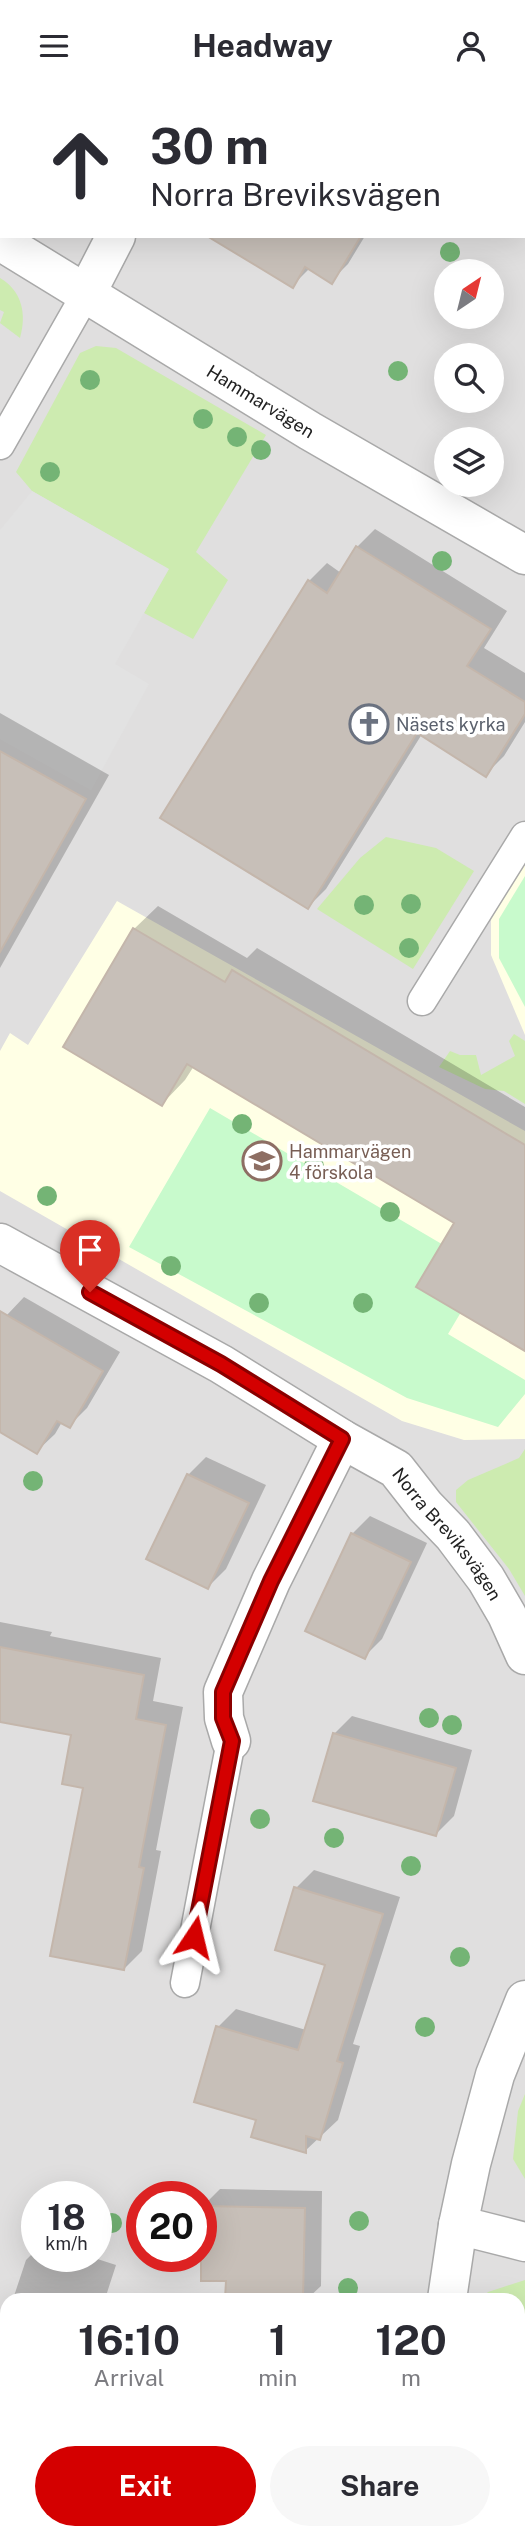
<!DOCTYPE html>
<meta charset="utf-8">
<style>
:root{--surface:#fff;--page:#f7f7f7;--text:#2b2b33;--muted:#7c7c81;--accent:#d40000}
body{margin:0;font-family:"Public Sans",sans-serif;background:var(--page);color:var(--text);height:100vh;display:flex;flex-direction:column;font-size:26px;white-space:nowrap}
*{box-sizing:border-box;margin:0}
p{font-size:23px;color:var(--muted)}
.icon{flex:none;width:38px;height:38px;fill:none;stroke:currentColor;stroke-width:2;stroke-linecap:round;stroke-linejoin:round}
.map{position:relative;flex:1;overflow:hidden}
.panel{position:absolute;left:0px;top:2202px;width:525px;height:247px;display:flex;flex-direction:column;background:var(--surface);border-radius:21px 21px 0 0;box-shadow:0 7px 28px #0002}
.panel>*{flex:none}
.guide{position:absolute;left:0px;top:0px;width:525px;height:147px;box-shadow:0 7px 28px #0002;background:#fff;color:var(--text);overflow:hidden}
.needle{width:46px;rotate:35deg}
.tools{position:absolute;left:434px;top:168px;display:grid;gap:14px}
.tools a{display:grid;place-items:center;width:70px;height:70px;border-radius:50%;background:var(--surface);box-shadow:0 7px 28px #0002;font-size:35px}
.speed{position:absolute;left:21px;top:2090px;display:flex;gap:14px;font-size:35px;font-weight:700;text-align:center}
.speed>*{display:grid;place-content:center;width:91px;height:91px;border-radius:50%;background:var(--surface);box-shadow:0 7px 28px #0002;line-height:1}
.speed small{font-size:18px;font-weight:400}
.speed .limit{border:10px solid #d22;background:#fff;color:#111}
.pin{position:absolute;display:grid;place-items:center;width:60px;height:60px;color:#fff;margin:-72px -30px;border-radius:50% 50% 50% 0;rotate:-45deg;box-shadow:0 0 7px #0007}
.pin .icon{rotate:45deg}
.me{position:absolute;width:77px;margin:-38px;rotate:10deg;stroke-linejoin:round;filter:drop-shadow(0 0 5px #0008)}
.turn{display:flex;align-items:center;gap:24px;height:147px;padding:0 35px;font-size:32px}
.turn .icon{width:91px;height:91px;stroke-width:2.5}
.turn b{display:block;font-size:49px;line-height:60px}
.eta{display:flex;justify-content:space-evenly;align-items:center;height:119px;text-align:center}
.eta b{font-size:42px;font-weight:700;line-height:49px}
.action{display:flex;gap:14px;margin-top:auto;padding:14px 35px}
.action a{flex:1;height:80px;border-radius:42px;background:var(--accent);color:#fff;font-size:28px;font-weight:700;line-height:80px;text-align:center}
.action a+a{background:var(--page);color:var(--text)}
header{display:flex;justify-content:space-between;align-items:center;height:91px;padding:0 35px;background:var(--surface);font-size:32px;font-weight:700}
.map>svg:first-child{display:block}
</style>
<header><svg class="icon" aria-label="menu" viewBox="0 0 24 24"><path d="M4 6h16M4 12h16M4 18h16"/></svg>Headway<svg class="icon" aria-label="person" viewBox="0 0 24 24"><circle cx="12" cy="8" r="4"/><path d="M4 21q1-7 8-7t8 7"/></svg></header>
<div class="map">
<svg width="525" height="2447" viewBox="0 0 525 2447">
<rect width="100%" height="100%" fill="#f2efe9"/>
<!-- residential -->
<path fill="#e0dfdf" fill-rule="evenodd" d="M0,0h525v2433l-5,14h-520zM2,2h521v143h-521zM446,180h46v46h-46zM446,264h46v46h-46zM446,348h46v46h-46zM37,2105h59v60h-59zM142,2105h59v60h-59zM7,2208h511v233h-511z"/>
<!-- education -->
<g fill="#ffffe5">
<polygon points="525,774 525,944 491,864 491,825"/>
<polygon points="117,810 525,1040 525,1348 464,1349 402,1330 0,1100 0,960 10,942 28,954"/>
</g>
<!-- grass -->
<g fill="#cdebb0">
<path d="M0,187c22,13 27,36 20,60l-20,-15 4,-11 -4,-2z"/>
<polygon points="96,255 116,257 266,344 196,461 228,489 193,548 144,522 168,478 32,400 16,381 80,262"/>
<polygon points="386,746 436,757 474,780 413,878 317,818 360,767"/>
<polygon points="514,943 525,950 525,1013 504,1000 485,998 439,976 450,960 460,964 476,964 481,984 515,965 509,950"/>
<polygon points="525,1358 525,1505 509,1478 456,1411 456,1399 468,1389 519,1367"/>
<polygon points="525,2003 525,2088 513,2068 518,2020"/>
<polygon points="525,2189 525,2447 452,2447 454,2441 518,2441 518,2208 481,2208 488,2201"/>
</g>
<!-- park -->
<g fill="#c8facc">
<polygon points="525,785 525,916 499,867 499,828"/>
<polygon points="210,1017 486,1179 448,1243 525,1289 525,1303 498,1336 407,1307 129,1156"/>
</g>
<!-- parking -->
<polygon fill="#e2e2e2" points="32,400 169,478 115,573 149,593 91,699 0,648 0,439"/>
<!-- shadow -->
<g fill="#0003">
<polygon points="203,0 314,0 313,2"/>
<polygon points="210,145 365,145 348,173 331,190 310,177 292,195"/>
<polygon points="375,438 507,520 484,557 525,582 525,631 504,665 486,683 422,643 326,798 308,816 309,490 327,472 341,482 357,456"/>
<polygon points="0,622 109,684 0,877"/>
<polygon points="158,815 247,867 257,857 525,1016 525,1258 456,1131 194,975 185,989 162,1013 134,838"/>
<polygon points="24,1206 120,1261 87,1317 69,1335 62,1331 55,1343 37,1360 0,1339 0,1235 7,1224"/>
<polygon points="206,1366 266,1394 226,1478 208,1496 188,1384"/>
<polygon points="370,1425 427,1452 382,1548 364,1566 352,1443"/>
<polygon points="0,1531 52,1541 50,1545 161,1567 153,1610 183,1616 156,1759 161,1760 142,1860 124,1878 73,1643 0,1629"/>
<polygon points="352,1625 472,1659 454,1725 436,1743 334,1643"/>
<polygon points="314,1779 400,1806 353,1953 360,1955 338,2029 305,2060 258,2028 218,1936 236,1918 306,1939 327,1873 296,1797"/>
<polygon points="220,2098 322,2100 321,2195 307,2208 227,2208 227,2189 200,2189 202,2116"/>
<polygon points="37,2158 37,2165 88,2165 116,2174 105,2208 13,2208 26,2169"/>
<polygon points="7,2228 7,2282 0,2279 0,2249"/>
<polygon points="42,2441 128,2441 127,2447 40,2447"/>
</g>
<!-- building -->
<g fill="#c7bfb8" stroke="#c4b6ab" stroke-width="2">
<polygon points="207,145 361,145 332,193 305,176 293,197"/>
<polygon points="356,455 491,538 467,575 525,611 525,623 486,686 417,642 308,818 160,727 308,489 327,502"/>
<polygon points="0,660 86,708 0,861"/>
<polygon points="133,837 225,891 232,879 525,1054 525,1260 416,1196 454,1132 187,973 162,1015 63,956"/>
<polygon points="0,1220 103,1280 70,1337 57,1330 37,1363 0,1341"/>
<polygon points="187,1383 249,1412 208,1498 146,1468"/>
<polygon points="351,1442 411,1471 365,1568 305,1540"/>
<polygon points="0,1556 144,1584 136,1628 166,1634 139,1776 144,1777 124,1879 50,1865 83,1697 62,1693 71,1644 0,1631"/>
<polygon points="333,1642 456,1677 436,1745 313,1710"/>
<polygon points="294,1796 383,1823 337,1970 343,1972 320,2049 306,2045 306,2062 251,2046 256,2029 194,2011 216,1935 298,1959 325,1874 275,1859"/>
<polygon points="201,2115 305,2117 303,2208 225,2208 226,2190 201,2190"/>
</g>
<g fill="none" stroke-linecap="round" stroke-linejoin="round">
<!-- lane casing -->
<g stroke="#a9a9a9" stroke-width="31">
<g id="lane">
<polyline points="523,41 525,43"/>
<polyline points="0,354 86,203"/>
<polyline points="422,910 525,745"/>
<polyline points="185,1892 231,1650"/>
<polyline points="181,2441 183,2447"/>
</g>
</g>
<!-- street casing -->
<g stroke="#a9a9a9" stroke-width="41">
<g id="street">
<polyline points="522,2 523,0"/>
<polyline points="0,5 2,5"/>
<path id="s1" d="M0,150l310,190 215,124"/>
<polyline points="86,203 116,145"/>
<path id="s2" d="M0,1152l221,121 121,75 54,30 29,37 28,29 33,44 21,36 18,40"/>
<polyline points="231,1650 224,1627 223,1601 271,1490 342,1348"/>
<polyline points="525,1909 495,1984 471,2073 458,2134 525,2151"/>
<polyline points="447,2208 458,2134"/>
<polyline points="433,2447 434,2441"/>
</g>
</g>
<!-- lane -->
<use href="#lane" stroke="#fff" stroke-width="28"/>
<!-- street -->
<use href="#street" stroke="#fff" stroke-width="38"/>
</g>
<!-- trees -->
<g fill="#74b475">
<circle cx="450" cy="161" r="10"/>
<circle cx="398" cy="280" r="10"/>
<circle cx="90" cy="289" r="10"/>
<circle cx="203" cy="328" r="10"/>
<circle cx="237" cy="346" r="10"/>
<circle cx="261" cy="359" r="10"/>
<circle cx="50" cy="381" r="10"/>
<circle cx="442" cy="470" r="10"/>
<circle cx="411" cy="813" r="10"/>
<circle cx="364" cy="814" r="10"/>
<circle cx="409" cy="857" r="10"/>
<circle cx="242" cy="1033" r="10"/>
<circle cx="314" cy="1075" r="10"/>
<circle cx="47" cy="1105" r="10"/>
<circle cx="390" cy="1121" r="10"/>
<circle cx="171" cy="1175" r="10"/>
<circle cx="259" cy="1212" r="10"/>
<circle cx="363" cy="1212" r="10"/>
<circle cx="33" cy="1390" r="10"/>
<circle cx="429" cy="1627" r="10"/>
<circle cx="452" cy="1634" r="10"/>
<circle cx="260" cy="1728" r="10"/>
<circle cx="334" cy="1747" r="10"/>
<circle cx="411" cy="1775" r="10"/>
<circle cx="460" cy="1866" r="10"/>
<circle cx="425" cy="1936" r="10"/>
<circle cx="359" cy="2130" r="10"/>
<circle cx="112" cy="2132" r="10"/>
<circle cx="348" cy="2197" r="10"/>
</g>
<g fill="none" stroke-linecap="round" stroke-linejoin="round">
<!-- route casing -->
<g stroke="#8a0000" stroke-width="18">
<polyline id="route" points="90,1201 221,1273 342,1348 271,1490 223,1601 223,1627 232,1650 194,1846"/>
</g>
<!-- route -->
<use href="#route" stroke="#d40000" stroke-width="12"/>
</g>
<!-- icons -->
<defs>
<g id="church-ring" transform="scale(2.0125)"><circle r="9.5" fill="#fff" stroke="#6b7280" stroke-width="1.5"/><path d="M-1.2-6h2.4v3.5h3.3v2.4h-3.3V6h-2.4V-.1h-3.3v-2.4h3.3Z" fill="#6b7280"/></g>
<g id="school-ring" transform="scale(2.0125)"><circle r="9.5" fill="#fff" stroke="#8d6e63" stroke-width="1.5"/><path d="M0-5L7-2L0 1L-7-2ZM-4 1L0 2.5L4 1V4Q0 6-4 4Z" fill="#8d6e63"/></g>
</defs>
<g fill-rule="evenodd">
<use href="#church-ring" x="369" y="633"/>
<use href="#school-ring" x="262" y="1070"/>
</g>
<g text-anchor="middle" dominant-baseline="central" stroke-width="7" stroke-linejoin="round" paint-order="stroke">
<!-- street labels -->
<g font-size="18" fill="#222" stroke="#fff">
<text stroke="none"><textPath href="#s1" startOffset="306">Hammarvägen</textPath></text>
<text stroke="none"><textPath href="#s2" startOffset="539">Norra Breviksvägen</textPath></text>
</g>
<!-- worship labels -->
<g font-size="18" fill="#5b616d" stroke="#fff" text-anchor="start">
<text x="396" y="633">Näsets kyrka</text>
</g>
<!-- education labels -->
<g font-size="18" fill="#785e54" stroke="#fff" text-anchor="start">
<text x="289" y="1060">Hammarvägen<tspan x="289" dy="21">4 förskola</tspan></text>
</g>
</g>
</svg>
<div class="tools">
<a><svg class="needle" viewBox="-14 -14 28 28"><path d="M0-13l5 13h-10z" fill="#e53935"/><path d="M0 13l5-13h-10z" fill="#7c7c81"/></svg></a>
<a><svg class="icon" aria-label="search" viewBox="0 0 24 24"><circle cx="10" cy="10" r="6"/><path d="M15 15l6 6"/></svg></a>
<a><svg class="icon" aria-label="layers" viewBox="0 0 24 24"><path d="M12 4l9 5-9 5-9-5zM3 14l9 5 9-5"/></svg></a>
</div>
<div class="speed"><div>18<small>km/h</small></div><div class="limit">20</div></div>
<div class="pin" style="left:90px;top:1201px;background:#d93025"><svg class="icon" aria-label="arrive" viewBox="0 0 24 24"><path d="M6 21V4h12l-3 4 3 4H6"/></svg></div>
<svg class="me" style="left:194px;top:1846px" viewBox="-20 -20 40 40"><path d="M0-17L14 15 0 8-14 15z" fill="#d40000" stroke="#fff" stroke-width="4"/></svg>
<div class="guide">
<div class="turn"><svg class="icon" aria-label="ahead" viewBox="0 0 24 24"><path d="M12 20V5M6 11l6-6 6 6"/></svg><div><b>30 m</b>Norra Breviksvägen</div></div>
</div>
<section class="panel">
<div class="eta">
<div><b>16:10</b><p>Arrival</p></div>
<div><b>1</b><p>min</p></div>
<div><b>120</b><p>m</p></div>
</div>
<div class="action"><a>Exit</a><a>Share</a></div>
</section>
</div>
